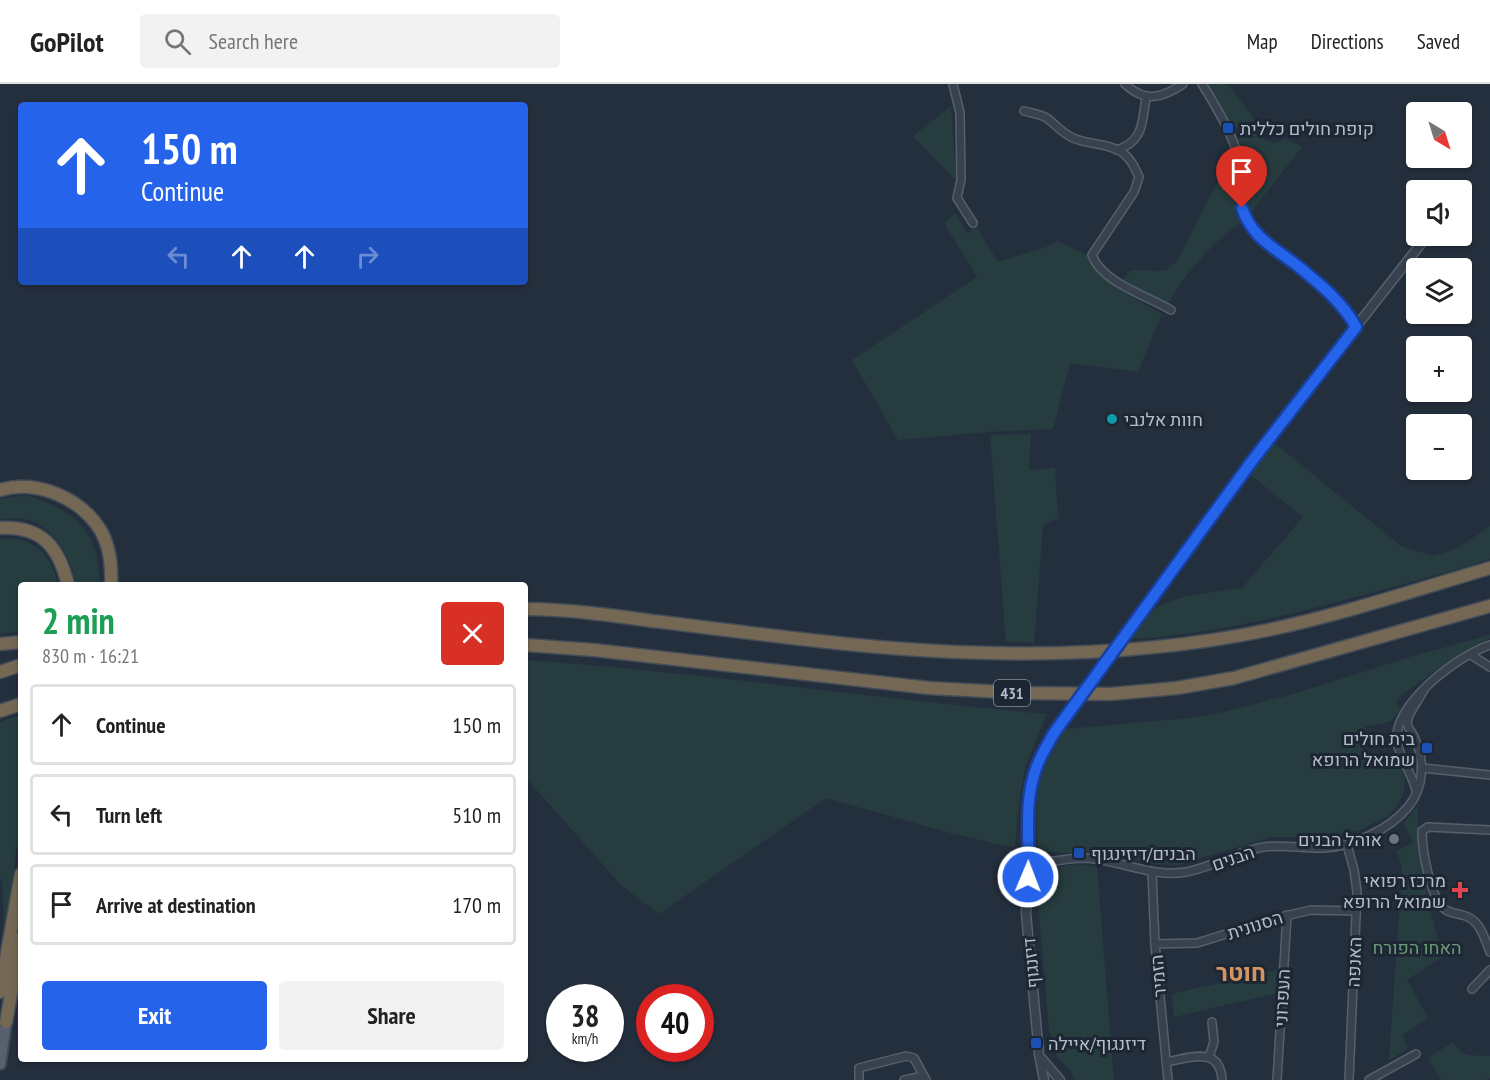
<!DOCTYPE html>
<meta charset="utf-8">
<style>
:root{--surface:#fff;--page:#f2f2f2;--text:#222;--muted:#767676;--line:#e0e0e0;--accent:#2563eb}
body{margin:0;font-family:"PT Sans Narrow",Heebo,sans-serif;background:var(--page);color:var(--text);height:100vh;display:flex;flex-direction:column;font-size:22px;white-space:nowrap}
*{box-sizing:border-box;margin:0}
p{font-size:20px;color:var(--muted)}
.icon{flex:none;width:33px;height:33px;fill:none;stroke:currentColor;stroke-width:2;stroke-linecap:round;stroke-linejoin:round}
.map{position:relative;flex:1;overflow:hidden}
.panel{position:absolute;left:18px;top:498px;width:510px;height:480px;display:flex;flex-direction:column;background:var(--surface);border-radius:6px;box-shadow:0 2px 4px #0004}
.panel>*{flex:none}
.hud{position:absolute;left:18px;top:18px;width:510px;height:183px;border-radius:6px;box-shadow:0 2px 4px #0004;background:#2563eb;color:#fff;overflow:hidden}
.needle{width:39px;rotate:142deg}
.tools{position:absolute;left:1406px;top:18px;display:grid;gap:12px}
.tools a{display:grid;place-items:center;width:66px;height:66px;border-radius:6px;background:var(--surface);box-shadow:0 2px 4px #0004;font-size:30px}
.speed{position:absolute;left:546px;top:900px;display:flex;gap:12px;font-size:30px;font-weight:700;text-align:center}
.speed>*{display:grid;place-content:center;width:78px;height:78px;border-radius:50%;background:var(--surface);box-shadow:0 2px 4px #0004;line-height:1}
.speed small{font-size:15px;font-weight:400}
.speed .limit{border:9px solid #d22;background:#fff;color:#111}
.pin{position:absolute;display:grid;place-items:center;width:51px;height:51px;color:#fff;margin:-62px -26px;border-radius:50% 50% 50% 0;rotate:-45deg;box-shadow:0 0 6px #0007}
.pin .icon{rotate:45deg}
.me{position:absolute;width:66px;margin:-33px;rotate:1deg;stroke-linejoin:round;filter:drop-shadow(0 0 4px #0008)}
.turn{display:flex;align-items:center;gap:21px;height:126px;padding:0 24px;font-size:27px}
.turn .icon{width:78px;height:78px;stroke-width:2.5}
.turn b{display:block;font-size:42px;line-height:51px}
.lanes{display:flex;align-items:center;height:57px;padding:0 24px;background:#0003;justify-content:center;gap:30px;direction:ltr}
.lanes .off{opacity:.35}
.round{display:grid;place-items:center;flex:none;width:63px;height:63px;border-radius:6px;background:var(--page)}
.headline{display:flex;align-items:center;justify-content:space-between;height:102px;padding:0 24px}
h1{font-size:36px;font-weight:600;line-height:45px;color:#1e9e55}
.cta{display:flex;gap:12px;margin-top:auto;padding:12px 24px}
.cta a{flex:1;height:69px;border-radius:6px;background:var(--accent);color:#fff;font-size:24px;font-weight:600;line-height:69px;text-align:center}
.cta a+a{background:var(--page);color:var(--text)}
ul{padding:0;list-style:none}
li{display:flex;align-items:center;gap:18px;height:81px;margin:0 12px 9px;padding:0 12px;border:3px solid var(--line);border-radius:6px}
li div{flex:1}
li b{display:block;font-size:22px}
li em{font-style:normal}
header{display:flex;align-items:center;gap:36px;box-sizing:border-box;height:84px;padding:0 30px;background:var(--surface);border-bottom:2px solid var(--line)}
header strong{font-size:28px}
nav{display:flex;gap:33px;margin-inline-start:auto;font-size:21px}
.search{width:420px;height:54px;background:var(--page);display:flex;align-items:center;gap:15px;box-sizing:border-box;padding:0 21px;border-radius:6px;color:var(--muted);font-size:22px}
.map>svg:first-child{display:block}
</style>
<header>
<strong>GoPilot</strong>
<div class="search"><svg class="icon" aria-label="search" viewBox="0 0 24 24"><circle cx="10" cy="10" r="6"/><path d="M15 15l6 6"/></svg>Search here</div>
<nav><a>Map</a><a>Directions</a><a>Saved</a></nav>
</header>
<div class="map">
<svg width="1490" height="996" viewBox="0 0 1490 996">
<rect width="100%" height="100%" fill="#242f3e"/>
<!-- green -->
<g fill="#263c3f">
<polygon points="1204,0 1227,0 1256,36 1239,41 1232,48"/>
<polygon points="951,22 956,96 913,52"/>
<polygon points="1251,43 1265,56 1276,59 1286,54 1302,63 1248,132 1233,53 1242,46"/>
<path d="M1233,68l8,39 2,30c-30,20 -56,51 -75,82l-12,-4 -33,-20 8,-9 34,1 12,-10z"/>
<path d="M955,129l13,21 8,-8 22,36 51,-16 8,-5 30,14c13,29 49,43 75,59l-24,58 -68,-9 -17,66 -65,3 -90,8 -46,-80 125,-83 -33,-54z"/>
<polygon points="1031,350 1029,386 1055,384 1058,434 1043,442 1034,559 1006,558 990,351"/>
<path d="M1272,357l129,105 32,10 25,-8 32,-22v33c-47,15 -94,27 -142,40 -71,19 -142,36 -216,40 7,-10 14,-23 23,-30 13,-12 69,-19 87,-21l61,-71 -54,-43z"/>
<path d="M25,411c51,16 73,33 75,90h-25c-1,-26 -24,-62 -51,-66 -8,-1 -17,0 -24,0v-20z"/>
<path d="M0,455c35,-2 50,13 58,46h-37v47l-21,2z"/>
<path d="M1490,551v3l-29,15 -62,44 -3,6 5,5 -10,13 -26,6 -2,29 38,13 4,8 -2,18 -6,11 -6,8 -33,17 -40,6h-46l-94,28 -23,-1 -42,-9 -69,-3 -6,-6c-2,-27 -4,-54 6,-79 6,-13 14,-26 21,-38l124,-11 34,-6 67,-17 123,-39z"/>
<path d="M525,576c175,12 348,39 522,54l-22,54 -7,43 -3,37 -65,-15 -124,-35 -167,116 -37,-28 -97,-109z"/>
<polygon points="21,631 21,736 4,853 3,806 0,791 0,638"/>
<path d="M1418,721c-3,52 12,102 24,152l-35,23 21,38 -25,17 5,14 -19,11 13,-190 -5,-19 16,-9 -9,-19z"/>
<polygon points="1080,780 1097,783 1114,996 1075,996 1069,985 1057,973 1049,946 1036,795 1037,788 1041,785"/>
<polygon points="1283,884 1278,909 1174,933 1172,910"/>
<path d="M1453,958c11,18 20,12 37,14v22l-4,2h-45l-13,-22z"/>
</g>
<g fill="none" stroke-linecap="round" stroke-linejoin="round">
<!-- minor casing -->
<g stroke="#565f6c" stroke-width="10">
<g id="minor">
<polyline points="953,0 960,29 961,96 957,114 973,139"/>
<path d="M1125,0c20,19 37,14 58,0"/>
<path d="M1202,0c15,24 31,51 38,79 4,21 -3,44 10,63 9,14 25,23 38,33 25,19 53,40 68,68"/>
<path d="M1024,27c8,2 16,3 23,7 9,7 15,15 26,20 16,7 36,5 50,15 8,6 12,15 16,24l-5,15 -42,63c10,28 56,41 79,55"/>
<path d="M1117,66c27,-9 25,-28 29,-52"/>
<polyline points="1471,571 1490,583"/>
<polyline points="1423,684 1490,691"/>
<path d="M1416,706c-4,-17 -16,-31 -19,-48 -5,-37 61,-87 93,-97"/>
<path d="M1490,746l-62,-3 -6,4c0,18 8,69 24,79 6,4 16,4 22,7 13,6 17,23 22,35"/>
<polyline points="1347,761 1354,786 1357,808 1349,996"/>
<path d="M1029,776c17,5 35,-2 54,-2 35,1 68,20 103,14 28,-5 51,-21 78,-25 20,-3 40,2 60,1 29,-2 65,-18 84,-41 16,-19 17,-46 7,-68 -2,-6 -7,-10 -8,-16l2,-8 15,-25"/>
<polyline points="1152,788 1155,860 1168,996"/>
<polyline points="1155,860 1197,859 1281,833 1311,826 1356,827"/>
<polyline points="1472,905 1490,886"/>
<polyline points="1209,973 1214,958 1212,938"/>
<path d="M1166,978c23,-4 54,-17 56,18"/>
<polyline points="859,996 859,984 906,972 914,974 926,996"/>
<polyline points="904,996 919,993 925,995"/>
<polyline points="1277,996 1287,831"/>
<polyline points="1369,996 1416,970"/>
</g>
</g>
<!-- tertiary casing -->
<g stroke="#565f6c" stroke-width="11">
<g id="tertiary">
<polyline points="1140,532 1294,322 1427,152"/>
<polyline points="1042,975 1060,996"/>
<polyline points="1044,996 1039,970 1026,829 1029,776 1027,730 1030,708 1037,682 1055,649"/>
</g>
</g>
<!-- primary casing -->
<g stroke="#414a57" stroke-width="14">
<polyline id="primary" points="0,980 6,938"/>
</g>
<!-- motorway casing -->
<g stroke="#434c59" stroke-width="15">
<g id="motorway">
<path d="M0,406c37,-11 81,8 101,41 9,16 11,36 10,54"/>
<path d="M0,444c42,-2 59,19 68,57"/>
<path d="M525,525c42,0 85,6 127,12 80,9 159,21 239,27 126,10 253,8 377,-18 75,-16 148,-40 222,-62"/>
<polyline points="0,560 21,558"/>
<polyline points="525,561 594,566 929,604 1022,609 1110,610 1177,604 1234,594 1490,522"/>
<polyline points="0,588 21,581"/>
<polyline points="0,627 21,620"/>
<polyline points="0,908 21,790"/>
<polyline points="6,938 21,854"/>
</g>
</g>
<!-- minor -->
<use href="#minor" stroke="#38414e" stroke-width="7"/>
<!-- tertiary -->
<use href="#tertiary" stroke="#38414e" stroke-width="8"/>
<!-- primary -->
<use href="#primary" stroke="#56606e" stroke-width="10"/>
<!-- motorway -->
<use href="#motorway" stroke="#746855" stroke-width="12"/>
<!-- tertiary-bridge casing -->
<g stroke="#565f6c" stroke-width="11" stroke-linecap="butt">
<polyline id="tertiary-bridge" points="1055,649 1140,532"/>
</g>
<!-- tertiary-bridge -->
<use href="#tertiary-bridge" stroke="#38414e" stroke-width="8"/>
</g>
<g fill="none" stroke-linecap="round" stroke-linejoin="round">
<!-- route casing -->
<g stroke="#184099" stroke-width="15">
<path id="route" d="M1028,793c2,-37 -5,-76 9,-111 4,-11 11,-22 17,-33l198,-272 104,-134c-13,-24 -36,-43 -57,-60 -24,-19 -47,-29 -57,-59"/>
</g>
<!-- route -->
<use href="#route" stroke="#2563eb" stroke-width="10"/>
</g>
<!-- markers -->
<g fill="#1a4fb4" stroke="#1d2633" stroke-width="2">
<rect x="1222" y="38" width="12" height="12" rx="3"/>
<rect x="1421" y="658" width="12" height="12" rx="3"/>
<rect x="1073" y="763" width="12" height="12" rx="3"/>
<rect x="1030" y="953" width="12" height="12" rx="3"/>
</g>
<circle fill="#0f9aa8" stroke="#1d2633" stroke-width="2" cx="1112" cy="335" r="6"/>
<circle fill="#6b7280" stroke="#1d2633" stroke-width="2" cx="1394" cy="755" r="6"/>
<path fill="#e0444e" stroke="#1d2633" stroke-width="2" d="M1457 797h6v6h6v6h-6v6h-6v-6h-6v-6h6z"/>
<g text-anchor="middle" dominant-baseline="central" stroke-width="6" stroke-linejoin="round" paint-order="stroke">
<!-- shield labels -->
<rect fill="#1d2633" stroke="#878f9c" stroke-width="1.5" x="994" y="596" width="36" height="26" rx="4.5"/>
<g font-size="16" font-weight="bold" fill="#b4bcc9">
<text x="1012" y="609">431</text>
</g>
<!-- poi labels -->
<g font-size="18" fill="#b4bcc9" stroke="#1d2633" text-anchor="start">
<text x="1240" y="44">קופת חולים כללית</text>
<text x="1124" y="335">חוות אלנבי</text>
<text x="1415" y="654" text-anchor="end">בית חולים<tspan x="1415" dy="21">שמואל הרופא</tspan></text>
<text x="1382" y="755" text-anchor="end">אוהל הבנים</text>
<text x="1091" y="769">הבנים/דיזינגוף</text>
<text x="1446" y="796" text-anchor="end">מרכז רפואי<tspan x="1446" dy="21">שמואל הרופא</tspan></text>
<text x="1048" y="959">דיזנגוף/איילה</text>
</g>
<!-- street labels -->
<g font-size="18" fill="#b4bcc9" stroke="#1d2633">
<text transform="translate(1233 774) rotate(-19)">הבנים</text>
<text transform="translate(1255 841) rotate(-18)">הסנונית</text>
<text transform="translate(1354 878) rotate(-88)">האנפה</text>
<text transform="translate(1031 879) rotate(-95)">דיזנגוף</text>
<text transform="translate(1158 892) rotate(-95)">הזמיר</text>
<text transform="translate(1282 914) rotate(-87)">העפרוני</text>
</g>
<!-- park labels -->
<g font-size="18" fill="#6b9a76" stroke="#1d2633">
<text x="1417" y="863">האחו הפורח</text>
</g>
<!-- district labels -->
<g font-size="24" font-weight="bold" fill="#d59563" stroke="#1d2633">
<text x="1241" y="888">חוטר</text>
</g>
</g>
</svg>
<div class="tools">
<a><svg class="needle" viewBox="-14 -14 28 28"><path d="M0-13l5 13h-10z" fill="#e53935"/><path d="M0 13l5-13h-10z" fill="#767676"/></svg></a>
<a><svg class="icon" aria-label="sound" viewBox="0 0 24 24"><path d="M4 9h4l5-4v14l-5-4H4zM17 9q2 3 0 6"/></svg></a>
<a><svg class="icon" aria-label="layers" viewBox="0 0 24 24"><path d="M12 4l9 5-9 5-9-5zM3 14l9 5 9-5"/></svg></a>
<a>+</a>
<a>−</a>
</div>
<div class="speed"><div>38<small>km/h</small></div><div class="limit">40</div></div>
<div class="pin" style="left:1242px;top:124px;background:#d93025"><svg class="icon" aria-label="arrive" viewBox="0 0 24 24"><path d="M6 21V4h12l-3 4 3 4H6"/></svg></div>
<svg class="me" style="left:1028px;top:793px" viewBox="-20 -20 40 40"><circle r="17" fill="#2563eb" stroke="#fff" stroke-width="3"/><path d="M0-11L8 9 0 5-8 9z" fill="#fff"/></svg>
<div class="hud">
<div class="turn"><svg class="icon" aria-label="ahead" viewBox="0 0 24 24"><path d="M12 20V5M6 11l6-6 6 6"/></svg><div><b>150 m</b>Continue</div></div>
<div class="lanes"><svg class="icon off" aria-label="left" viewBox="0 0 24 24"><path d="M17 20v-9H6M10 6l-5 5 5 5"/></svg><svg class="icon" aria-label="ahead" viewBox="0 0 24 24"><path d="M12 20V5M6 11l6-6 6 6"/></svg><svg class="icon" aria-label="ahead" viewBox="0 0 24 24"><path d="M12 20V5M6 11l6-6 6 6"/></svg><svg class="icon off" aria-label="right" viewBox="0 0 24 24"><path d="M7 20v-9h11M14 6l5 5-5 5"/></svg></div>
</div>
<section class="panel">
<div class="headline"><div><h1>2 min</h1><p>830 m · 16:21</p></div><a class="round" style="background:#d93025;color:#fff"><svg class="icon" aria-label="close" viewBox="0 0 24 24"><path d="M6 6l12 12M18 6L6 18"/></svg></a></div>
<ul>
<li><svg class="icon" aria-label="ahead" viewBox="0 0 24 24"><path d="M12 20V5M6 11l6-6 6 6"/></svg><div><b>Continue</b></div><em>150 m</em></li>
<li><svg class="icon" aria-label="left" viewBox="0 0 24 24"><path d="M17 20v-9H6M10 6l-5 5 5 5"/></svg><div><b>Turn left</b></div><em>510 m</em></li>
<li><svg class="icon" aria-label="arrive" viewBox="0 0 24 24"><path d="M6 21V4h12l-3 4 3 4H6"/></svg><div><b>Arrive at destination</b></div><em>170 m</em></li>
</ul>
<div class="cta"><a>Exit</a><a>Share</a></div>
</section>
</div>
